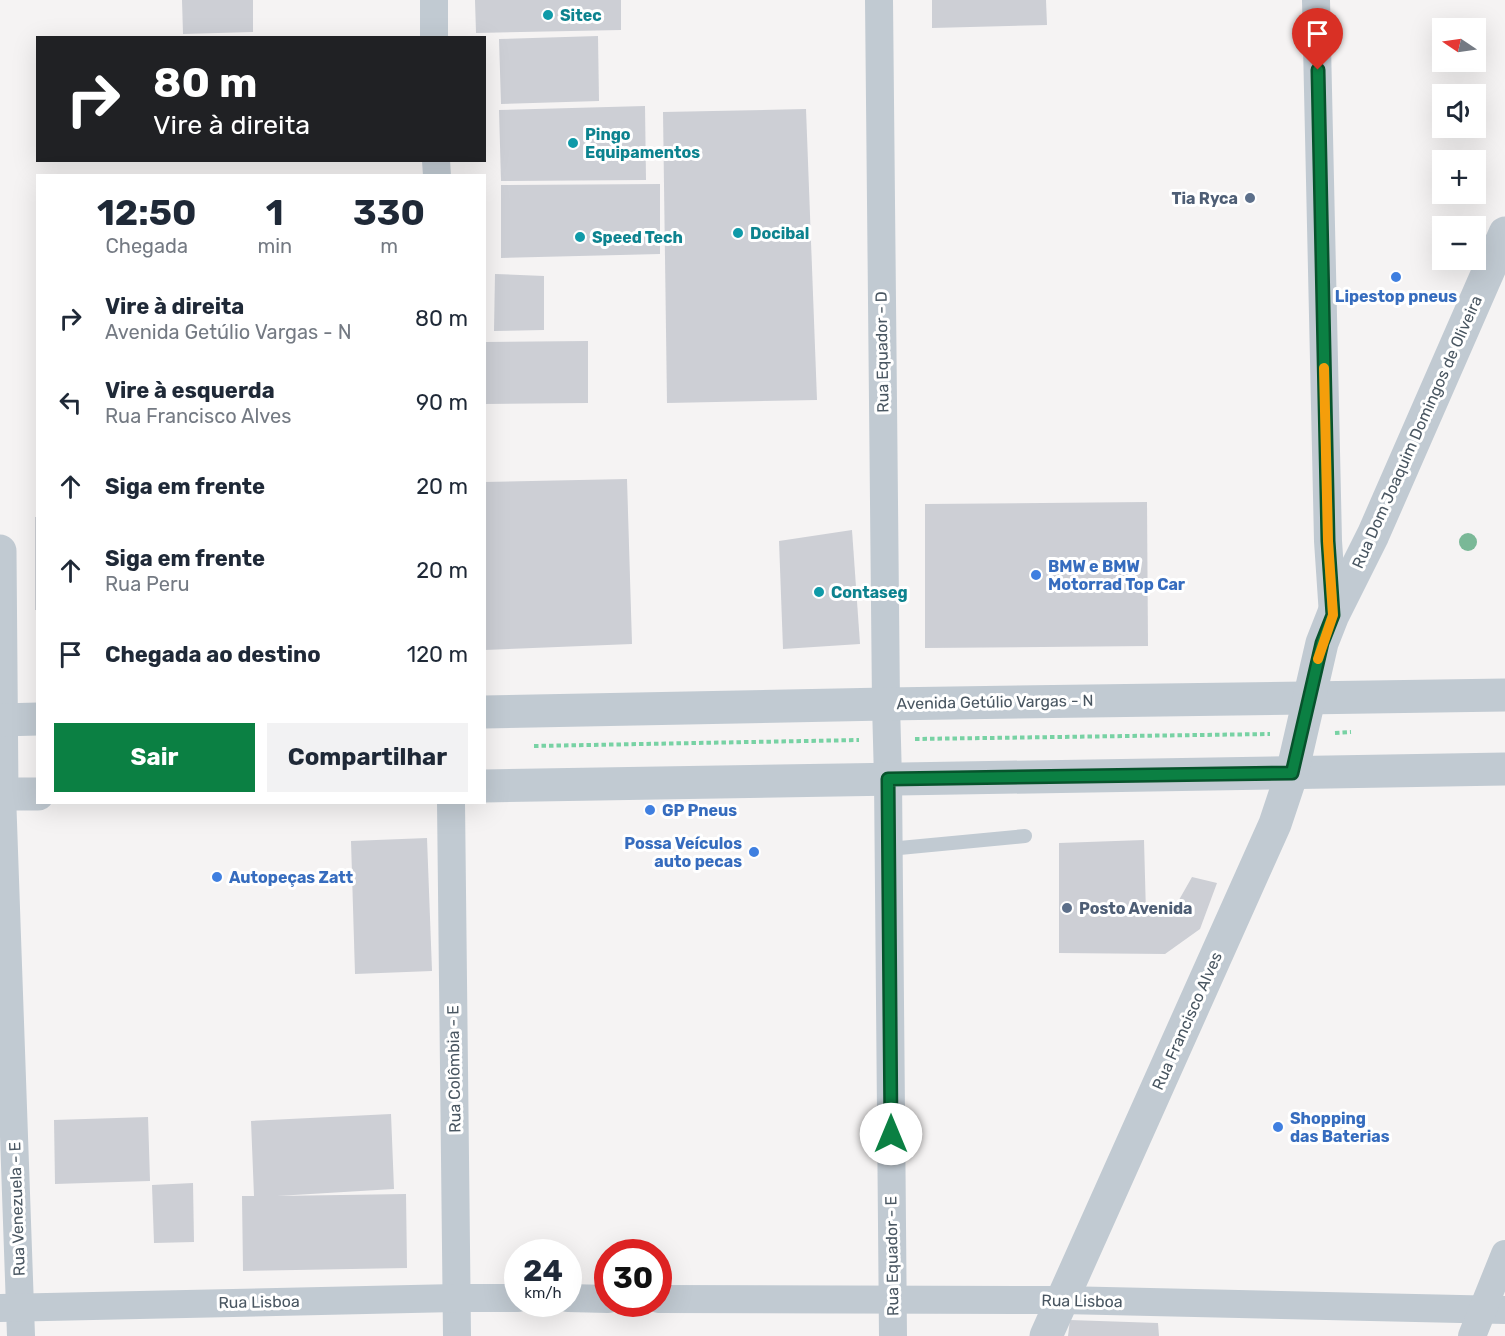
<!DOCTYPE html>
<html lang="pt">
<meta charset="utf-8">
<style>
:root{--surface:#fff;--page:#f2f2f3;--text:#1f2937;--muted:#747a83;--accent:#0b8043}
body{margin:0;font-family:Rubik,sans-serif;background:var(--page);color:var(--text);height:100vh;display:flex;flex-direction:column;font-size:22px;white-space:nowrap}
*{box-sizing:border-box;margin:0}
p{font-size:20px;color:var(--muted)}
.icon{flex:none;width:33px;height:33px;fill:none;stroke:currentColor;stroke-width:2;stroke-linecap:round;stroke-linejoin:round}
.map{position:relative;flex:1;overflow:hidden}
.details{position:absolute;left:36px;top:174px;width:450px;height:630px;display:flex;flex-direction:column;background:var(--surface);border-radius:0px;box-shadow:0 6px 24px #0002}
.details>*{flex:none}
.hud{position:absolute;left:36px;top:36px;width:450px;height:126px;border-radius:0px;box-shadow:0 6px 24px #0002;background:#202124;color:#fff;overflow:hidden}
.needle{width:39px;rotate:283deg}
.controls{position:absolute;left:1432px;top:18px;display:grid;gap:12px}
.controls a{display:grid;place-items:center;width:54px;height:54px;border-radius:0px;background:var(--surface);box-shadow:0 6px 24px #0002;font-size:30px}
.speed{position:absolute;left:504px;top:1239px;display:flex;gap:12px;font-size:30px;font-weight:700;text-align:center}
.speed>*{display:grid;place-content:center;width:78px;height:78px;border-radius:50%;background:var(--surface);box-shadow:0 6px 24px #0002;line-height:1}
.speed small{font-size:15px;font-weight:400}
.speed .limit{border:9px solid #d22;background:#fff;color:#111}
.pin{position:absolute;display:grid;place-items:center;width:51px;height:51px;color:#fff;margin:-62px -26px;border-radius:50% 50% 50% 0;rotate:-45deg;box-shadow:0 0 6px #0007}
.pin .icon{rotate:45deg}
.me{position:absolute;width:66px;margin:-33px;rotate:0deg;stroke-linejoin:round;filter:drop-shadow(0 0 4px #0008)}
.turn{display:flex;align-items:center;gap:21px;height:126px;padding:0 18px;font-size:27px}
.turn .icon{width:78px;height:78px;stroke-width:2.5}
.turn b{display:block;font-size:42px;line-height:51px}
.eta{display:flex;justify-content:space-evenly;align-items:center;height:102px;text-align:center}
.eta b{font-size:36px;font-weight:700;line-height:42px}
.cta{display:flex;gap:12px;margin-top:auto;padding:12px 18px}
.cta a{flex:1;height:69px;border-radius:0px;background:var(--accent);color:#fff;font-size:24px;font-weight:700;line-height:69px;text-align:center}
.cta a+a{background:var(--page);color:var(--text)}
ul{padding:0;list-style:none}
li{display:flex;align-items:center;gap:18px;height:84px;padding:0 18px}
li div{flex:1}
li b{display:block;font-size:22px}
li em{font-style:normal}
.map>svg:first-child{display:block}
</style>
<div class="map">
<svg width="1505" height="1336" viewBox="0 0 1505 1336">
<rect width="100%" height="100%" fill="#f5f3f3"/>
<!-- building -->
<g fill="#cdcfd5">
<polygon points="182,0 253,0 253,32 183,34"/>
<polygon points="475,0 621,0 621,30 476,33"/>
<polygon points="932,0 1046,0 1047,25 932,28"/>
<polygon points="598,36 599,101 501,104 499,39"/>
<polygon points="645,106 646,180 501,181 499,110"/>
<polygon points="806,109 817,400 667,403 663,112"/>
<polygon points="660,184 660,254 501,258 501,185"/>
<polygon points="495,274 544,276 544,330 494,331"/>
<polygon points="588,341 588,403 484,404 485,342"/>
<polygon points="627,479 632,644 484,650 484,482"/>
<polygon points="1147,502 1148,646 925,648 925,504"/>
<rect x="35" y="517" width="3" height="93"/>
<polygon points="852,530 860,644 783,649 779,541"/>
<polygon points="427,838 432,971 355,974 351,841"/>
<polygon points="1144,840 1146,914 1171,914 1192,877 1217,883 1200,929 1165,954 1059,953 1059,843"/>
<polygon points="391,1114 394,1189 277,1196 406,1194 407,1268 243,1271 242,1196 254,1196 251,1121"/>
<polygon points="148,1117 150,1181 55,1184 54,1120"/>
<polygon points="193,1183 194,1242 154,1243 152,1185"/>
<polygon points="1070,1320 1158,1323 1159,1336 1068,1336"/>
</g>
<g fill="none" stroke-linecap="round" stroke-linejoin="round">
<!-- path -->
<g stroke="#78d2a4" stroke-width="4" stroke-dasharray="4.5 3" stroke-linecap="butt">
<polyline points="1335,733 1351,732"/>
<polyline points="915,739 1270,734"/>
<polyline points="534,746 859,740"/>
</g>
<!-- service -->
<polyline stroke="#c1cad2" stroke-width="14" points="889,849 1025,836"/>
<!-- minor -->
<g stroke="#c1cad2" stroke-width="28">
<polyline points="434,0 434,38"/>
<polyline points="879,0 886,704 888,779 893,1336"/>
<polyline points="1316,0 1328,541 1333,615"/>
<polyline points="436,160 437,176"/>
<polyline points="2,794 21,1336"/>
<polyline points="451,802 457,1336"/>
<polyline points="568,1298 608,1299"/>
<polyline points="658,1299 1062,1300 1505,1310"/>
<polyline points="0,1308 456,1298 518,1298"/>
<polyline points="1472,1336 1505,1254"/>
</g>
<!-- tertiary -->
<g stroke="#c1cad2" stroke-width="33">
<polyline points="0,551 2,794"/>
<polyline points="484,712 886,704 1505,695"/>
<polyline points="0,720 38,719"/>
<polyline points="484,786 1505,769"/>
<polyline points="0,794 38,794"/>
<polyline points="1046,1336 1275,824 1292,773 1322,643 1333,615 1373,535 1505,233"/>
</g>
</g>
<!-- trees -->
<circle fill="#7ab897" cx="1468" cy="542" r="9"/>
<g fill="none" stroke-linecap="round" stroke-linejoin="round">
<!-- route casing -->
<g stroke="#07532c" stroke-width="15">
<polyline id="route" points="891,1134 888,779 1292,773 1322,643 1333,615 1328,541 1318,70"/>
</g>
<!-- route -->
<use href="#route" stroke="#0b8043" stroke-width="10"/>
<!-- slow -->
<polyline stroke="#f59e0b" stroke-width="10" points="1318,659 1333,615 1328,541 1324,368"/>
</g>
<!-- markers -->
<g fill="#0f9aa8" stroke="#fff" stroke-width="2">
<circle cx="548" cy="15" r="6"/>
<circle cx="573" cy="143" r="6"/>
<circle cx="738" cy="233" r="6"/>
<circle cx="580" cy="237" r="6"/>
<circle cx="819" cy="592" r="6"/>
</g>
<g fill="#5c6f8a" stroke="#fff" stroke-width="2">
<circle cx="1250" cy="198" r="6"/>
<circle cx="1067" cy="908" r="6"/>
</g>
<g fill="#3f7fe0" stroke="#fff" stroke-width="2">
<circle cx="1396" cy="277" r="6"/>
<circle cx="1036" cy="575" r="6"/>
<circle cx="650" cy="810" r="6"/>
<circle cx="754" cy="852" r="6"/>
<circle cx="217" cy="877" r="6"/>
<circle cx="1278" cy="1127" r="6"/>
</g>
<g text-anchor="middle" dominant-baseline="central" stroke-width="6" stroke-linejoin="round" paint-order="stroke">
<!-- culture labels -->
<g font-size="16" font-weight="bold" fill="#0d838f" stroke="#fff" text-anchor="start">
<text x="560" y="15">Sitec</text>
<text x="585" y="134">Pingo<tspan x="585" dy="18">Equipamentos</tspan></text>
<text x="750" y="233">Docibal</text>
<text x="592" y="237">Speed Tech</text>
<text x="831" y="592">Contaseg</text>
</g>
<!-- service labels -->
<g font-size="16" font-weight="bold" fill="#4e5e75" stroke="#fff" text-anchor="end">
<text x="1238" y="198">Tia Ryca</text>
<text x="1079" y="908" text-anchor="start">Posto Avenida</text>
</g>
<!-- shop labels -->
<g font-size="16" font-weight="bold" fill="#366cbe" stroke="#fff" text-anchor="start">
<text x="1396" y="296" text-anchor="middle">Lipestop pneus</text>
<text x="1048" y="566">BMW e BMW<tspan x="1048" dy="18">Motorrad Top Car</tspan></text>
<text x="662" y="810">GP Pneus</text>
<text x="742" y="843" text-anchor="end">Possa Veículos<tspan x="742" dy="18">auto pecas</tspan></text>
<text x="229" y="877">Autopeças Zatt</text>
<text x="1290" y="1118">Shopping<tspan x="1290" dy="18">das Baterias</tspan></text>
</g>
<!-- street labels -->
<g font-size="16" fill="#495661" stroke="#fff">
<text transform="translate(882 352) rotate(-91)">Rua Equador - D</text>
<text transform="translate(1417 432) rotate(-66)">Rua Dom Joaquim Domingos de Oliveira</text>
<text transform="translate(995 702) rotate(-1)">Avenida Getúlio Vargas - N</text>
<text transform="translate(1187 1021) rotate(-66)">Rua Francisco Alves</text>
<text transform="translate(454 1069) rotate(-91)">Rua Colômbia - E</text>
<text transform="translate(17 1209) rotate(-92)">Rua Venezuela - E</text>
<text transform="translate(892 1256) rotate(-91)">Rua Equador - E</text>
<text transform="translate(1082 1301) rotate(1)">Rua Lisboa</text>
<text transform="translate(259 1302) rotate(-1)">Rua Lisboa</text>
</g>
</g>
</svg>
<div class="controls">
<a><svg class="needle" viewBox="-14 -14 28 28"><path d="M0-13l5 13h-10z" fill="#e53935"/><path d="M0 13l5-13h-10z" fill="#747a83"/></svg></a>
<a><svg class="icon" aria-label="sound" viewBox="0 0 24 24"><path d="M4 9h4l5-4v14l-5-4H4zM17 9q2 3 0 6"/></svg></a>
<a>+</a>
<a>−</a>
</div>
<div class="speed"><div>24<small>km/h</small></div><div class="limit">30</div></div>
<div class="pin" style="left:1318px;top:70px;background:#d93025"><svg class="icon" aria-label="arrive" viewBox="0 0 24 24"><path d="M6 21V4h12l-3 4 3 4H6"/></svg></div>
<svg class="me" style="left:891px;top:1134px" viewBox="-20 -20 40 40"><circle r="19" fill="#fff"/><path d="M0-13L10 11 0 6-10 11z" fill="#0b8043"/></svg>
<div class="hud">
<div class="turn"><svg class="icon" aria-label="right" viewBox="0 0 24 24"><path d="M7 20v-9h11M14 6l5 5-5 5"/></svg><div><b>80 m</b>Vire à direita</div></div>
</div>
<section class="details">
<div class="eta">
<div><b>12:50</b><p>Chegada</p></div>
<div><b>1</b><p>min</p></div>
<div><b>330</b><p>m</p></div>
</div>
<ul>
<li><svg class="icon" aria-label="right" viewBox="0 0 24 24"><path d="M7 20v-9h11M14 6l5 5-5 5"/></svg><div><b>Vire à direita</b><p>Avenida Getúlio Vargas - N</p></div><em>80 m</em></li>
<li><svg class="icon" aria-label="left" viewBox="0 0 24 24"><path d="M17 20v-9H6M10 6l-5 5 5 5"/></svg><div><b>Vire à esquerda</b><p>Rua Francisco Alves</p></div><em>90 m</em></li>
<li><svg class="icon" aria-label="ahead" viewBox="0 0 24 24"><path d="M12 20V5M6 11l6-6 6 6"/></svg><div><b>Siga em frente</b></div><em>20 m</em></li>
<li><svg class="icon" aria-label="ahead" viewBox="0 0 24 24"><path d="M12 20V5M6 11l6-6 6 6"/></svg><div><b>Siga em frente</b><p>Rua Peru</p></div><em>20 m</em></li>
<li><svg class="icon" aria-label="arrive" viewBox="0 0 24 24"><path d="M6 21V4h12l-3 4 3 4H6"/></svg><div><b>Chegada ao destino</b></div><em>120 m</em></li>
</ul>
<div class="cta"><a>Sair</a><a>Compartilhar</a></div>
</section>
</div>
